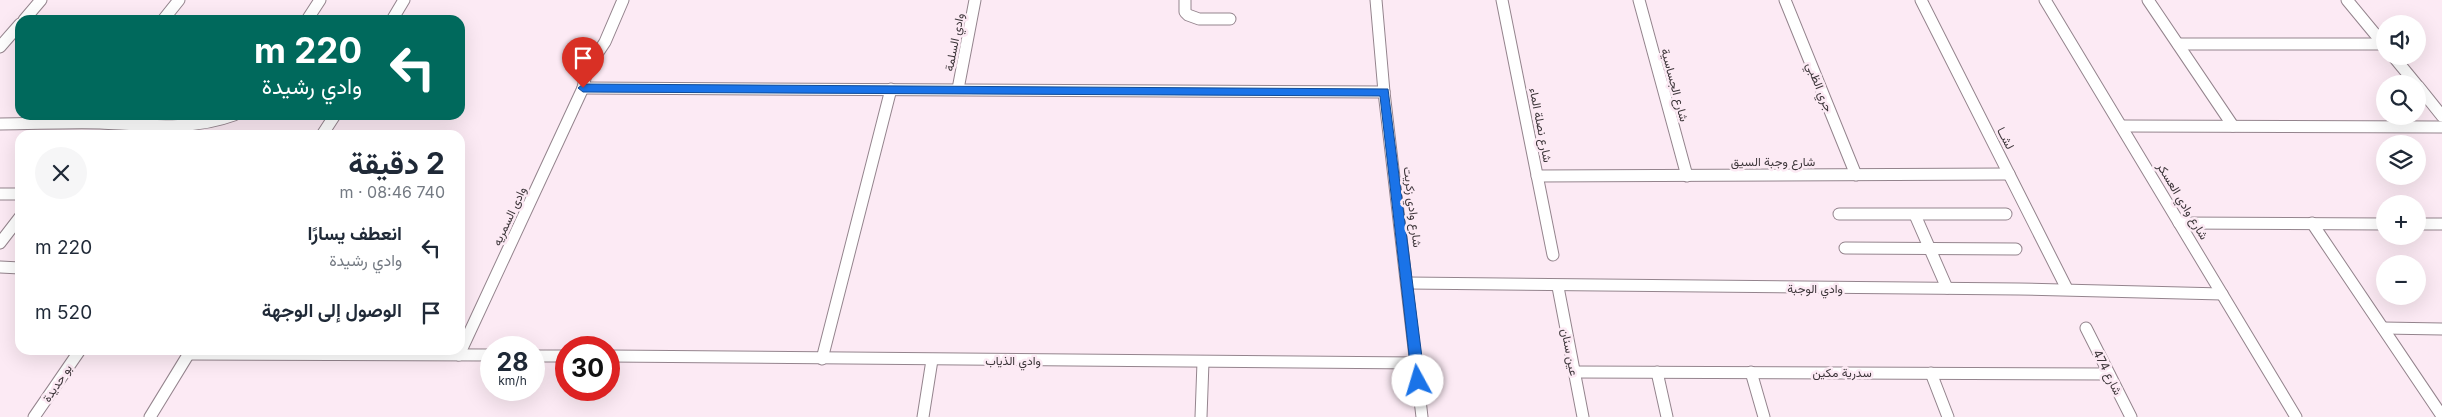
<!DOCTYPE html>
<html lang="ar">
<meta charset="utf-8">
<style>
:root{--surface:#fff;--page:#f6f6f7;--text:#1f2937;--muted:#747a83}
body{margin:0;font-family:Inter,Vazirmatn,sans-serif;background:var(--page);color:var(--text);direction:rtl;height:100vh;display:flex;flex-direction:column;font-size:19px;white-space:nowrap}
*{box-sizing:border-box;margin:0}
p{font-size:16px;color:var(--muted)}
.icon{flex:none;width:28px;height:28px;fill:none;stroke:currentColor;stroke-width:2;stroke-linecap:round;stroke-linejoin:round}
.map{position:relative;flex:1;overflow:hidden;direction:ltr}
.details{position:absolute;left:15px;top:130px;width:450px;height:225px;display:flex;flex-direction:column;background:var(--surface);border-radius:15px;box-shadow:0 5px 20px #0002;direction:rtl}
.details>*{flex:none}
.hud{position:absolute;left:15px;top:15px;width:450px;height:105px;border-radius:15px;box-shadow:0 5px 20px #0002;direction:rtl;background:#00695c;color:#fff;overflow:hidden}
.tools{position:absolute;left:2376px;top:15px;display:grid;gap:10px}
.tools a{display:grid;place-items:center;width:50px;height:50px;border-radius:50%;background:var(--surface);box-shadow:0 5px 20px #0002;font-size:25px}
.speed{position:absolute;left:480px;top:336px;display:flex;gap:10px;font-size:25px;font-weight:700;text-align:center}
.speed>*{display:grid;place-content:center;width:65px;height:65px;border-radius:50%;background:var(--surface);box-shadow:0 5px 20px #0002;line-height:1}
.speed small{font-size:12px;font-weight:400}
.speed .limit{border:8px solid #d22;background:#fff;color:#111}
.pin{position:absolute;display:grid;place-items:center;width:42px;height:42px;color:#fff;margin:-51px -21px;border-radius:50% 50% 50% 0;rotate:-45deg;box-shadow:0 0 5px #0007}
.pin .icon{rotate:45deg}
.me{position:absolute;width:55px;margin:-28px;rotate:354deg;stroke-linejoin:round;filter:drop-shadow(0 0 4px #0008)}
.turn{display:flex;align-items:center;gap:18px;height:105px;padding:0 20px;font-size:22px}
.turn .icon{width:65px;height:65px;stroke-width:2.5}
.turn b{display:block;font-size:35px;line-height:42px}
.round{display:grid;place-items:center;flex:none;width:52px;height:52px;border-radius:26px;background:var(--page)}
.overview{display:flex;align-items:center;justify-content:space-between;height:85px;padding:0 20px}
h1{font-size:30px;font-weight:700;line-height:38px}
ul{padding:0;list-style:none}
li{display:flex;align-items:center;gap:15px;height:65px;padding:0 20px}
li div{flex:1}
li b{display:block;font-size:19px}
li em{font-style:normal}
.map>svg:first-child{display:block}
</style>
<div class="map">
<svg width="2442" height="417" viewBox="0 0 2442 417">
<rect width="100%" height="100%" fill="#fceaf4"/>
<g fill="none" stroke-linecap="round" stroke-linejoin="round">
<!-- minor casing -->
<g stroke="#94848d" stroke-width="13">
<g id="minor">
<polyline points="1185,0 1185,12 1188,15 1199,19 1230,19"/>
<polyline points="1376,0 1384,92 1422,417"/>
<polyline points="1502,0 1553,255"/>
<polyline points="1639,0 1687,176"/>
<polyline points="1785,0 1856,175"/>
<polyline points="1921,0 2067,289"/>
<polyline points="2045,0 2296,417"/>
<polyline points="2148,0 2233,126"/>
<polyline points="2347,0 2385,46"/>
<polyline points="24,20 41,0"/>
<polyline points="163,20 179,0"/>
<polyline points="307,20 320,0"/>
<polyline points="392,20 404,0"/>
<polyline points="2178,44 2383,44"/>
<polyline points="0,47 20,24"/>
<polyline points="2393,56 2416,84"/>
<polyline points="2418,86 2442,116"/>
<polyline points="583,88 1384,92"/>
<polyline points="958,89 975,0"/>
<path d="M0,124c33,0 67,-2 100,-1 45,2 91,8 134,-8"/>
<polyline points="2122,126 2442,127"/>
<polyline points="322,135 335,115"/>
<polyline points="1537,176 2009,174"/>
<polyline points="0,194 20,194"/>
<polyline points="1839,214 2006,214"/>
<polyline points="1915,215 1947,288"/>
<polyline points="2179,223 2385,224"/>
<polyline points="2312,223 2442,416"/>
<polyline points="2418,224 2442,224"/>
<polyline points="0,243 20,217"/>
<polyline points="1845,248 2016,249"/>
<polyline points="0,267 20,268"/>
<polyline points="1408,283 2019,289 2222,294"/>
<polyline points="1558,287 1583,417"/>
<polyline points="2086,328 2131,417"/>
<polyline points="2383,328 2442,329"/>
<polyline points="189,354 491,355"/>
<polyline points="459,355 583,88 587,69 605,42 623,0"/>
<polyline points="534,356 566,356"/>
<polyline points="609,356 1417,363"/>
<polyline points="822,359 891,89"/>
<polyline points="1574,372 2109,374"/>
<polyline points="1657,372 1667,417"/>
<polyline points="1751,372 1764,417"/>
<polyline points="1931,373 1948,417"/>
<polyline points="34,417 80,350"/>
<polyline points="150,417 191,350"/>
<polyline points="923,417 932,360"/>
<polyline points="1201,417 1203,362"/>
</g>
</g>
<!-- minor -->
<use href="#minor" stroke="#fff" stroke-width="11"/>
</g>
<!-- route -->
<polygon fill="#1a73e8" stroke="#114b97" points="583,84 1388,89 1425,381 1418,386 1412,381 1380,96 583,92 578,88"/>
<g text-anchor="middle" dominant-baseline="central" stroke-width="5" stroke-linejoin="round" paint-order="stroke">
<!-- street labels -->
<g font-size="12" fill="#3c3539" stroke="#fceaf4">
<text transform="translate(954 42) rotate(-79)">وادي السلمة</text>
<text transform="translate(1675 85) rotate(75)">شارع الجساسية</text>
<text transform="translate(1820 87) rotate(68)">جري الظبي</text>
<text transform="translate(1541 125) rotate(79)">شارع نصلة الماء</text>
<text transform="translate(2006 138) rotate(63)">لشــا</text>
<text x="1773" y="161">شارع وجبة السيق</text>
<text transform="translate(2183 201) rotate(59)">شارع وادي العسكر</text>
<text transform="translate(1413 207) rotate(83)">شارع وادي زكريت</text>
<text transform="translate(509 216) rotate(-65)">وادى السمريه</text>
<text x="1815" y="288">وادي الوجبة</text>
<text transform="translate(1570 352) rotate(79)">عين سنان</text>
<text x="1013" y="360">وادي الذياب</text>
<text x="1842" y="372">سدرية مكين</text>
<text transform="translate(2108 372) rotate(63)">شارع 474</text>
<text transform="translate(57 383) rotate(-56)">بو حديدة</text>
</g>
</g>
</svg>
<div class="tools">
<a><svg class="icon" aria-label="sound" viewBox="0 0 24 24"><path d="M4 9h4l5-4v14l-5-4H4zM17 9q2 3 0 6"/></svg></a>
<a><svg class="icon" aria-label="search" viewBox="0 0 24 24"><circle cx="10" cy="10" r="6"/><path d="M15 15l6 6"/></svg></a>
<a><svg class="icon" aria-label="layers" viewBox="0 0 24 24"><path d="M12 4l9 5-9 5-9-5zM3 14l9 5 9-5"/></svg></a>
<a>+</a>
<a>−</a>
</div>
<div class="speed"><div>28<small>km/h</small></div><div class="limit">30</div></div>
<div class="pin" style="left:583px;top:88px;background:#d93025"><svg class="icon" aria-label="arrive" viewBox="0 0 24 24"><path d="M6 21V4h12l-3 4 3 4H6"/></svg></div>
<svg class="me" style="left:1418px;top:381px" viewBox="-20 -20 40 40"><circle r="19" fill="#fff"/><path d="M0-13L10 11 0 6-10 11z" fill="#1a73e8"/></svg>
<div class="hud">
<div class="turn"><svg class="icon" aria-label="left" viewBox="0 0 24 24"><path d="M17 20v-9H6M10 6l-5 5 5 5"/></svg><div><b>220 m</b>وادي رشيدة</div></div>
</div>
<section class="details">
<div class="overview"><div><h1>2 دقيقة</h1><p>740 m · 08:46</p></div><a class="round"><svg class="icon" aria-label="close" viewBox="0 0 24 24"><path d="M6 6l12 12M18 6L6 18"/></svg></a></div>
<ul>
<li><svg class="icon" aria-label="left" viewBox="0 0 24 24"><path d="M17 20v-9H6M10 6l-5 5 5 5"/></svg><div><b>انعطف يسارًا</b><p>وادي رشيدة</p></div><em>220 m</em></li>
<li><svg class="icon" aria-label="arrive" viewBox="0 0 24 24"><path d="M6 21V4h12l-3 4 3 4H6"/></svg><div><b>الوصول إلى الوجهة</b></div><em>520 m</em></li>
</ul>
</section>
</div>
